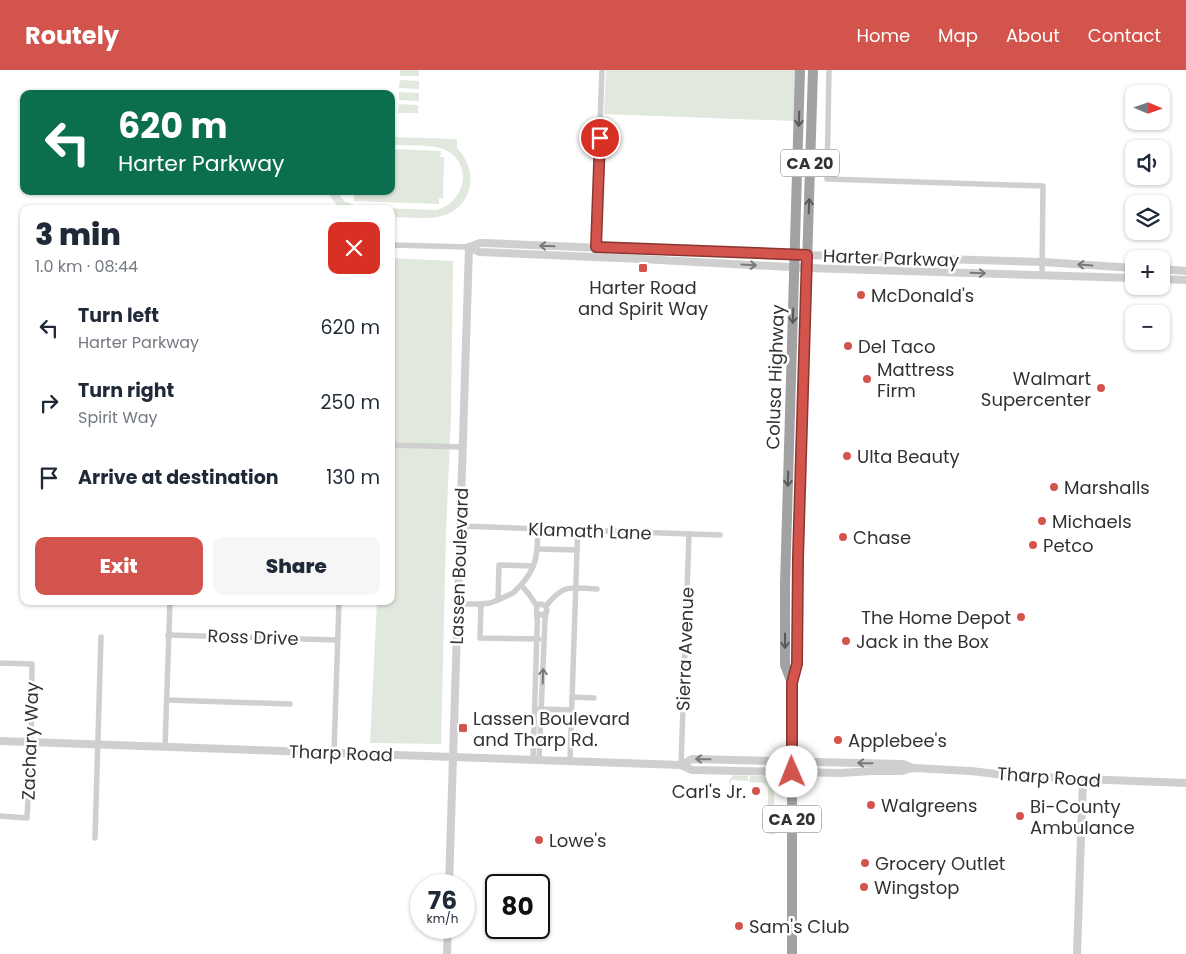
<!DOCTYPE html>
<meta charset="utf-8">
<style>
:root{--surface:#fff;--page:#f6f6f7;--text:#1f2937;--muted:#747a83;--accent:#d2544c}
body{margin:0;font-family:Poppins,sans-serif;background:var(--page);color:var(--text);height:100vh;display:flex;flex-direction:column;font-size:19px;white-space:nowrap}
*{box-sizing:border-box;margin:0}
p{font-size:16px;color:var(--muted)}
.icon{flex:none;width:28px;height:28px;fill:none;stroke:currentColor;stroke-width:2;stroke-linecap:round;stroke-linejoin:round}
.map{position:relative;flex:1;overflow:hidden}
.panel{position:absolute;left:20px;top:135px;width:375px;height:400px;display:flex;flex-direction:column;background:var(--surface);border-radius:10px;box-shadow:0 1px 4px #0004}
.panel>*{flex:none}
.guide{position:absolute;left:20px;top:20px;width:375px;height:105px;border-radius:10px;box-shadow:0 1px 4px #0004;background:#0b6e4f;color:#fff;overflow:hidden}
.needle{width:32px;rotate:92deg}
.controls{position:absolute;left:1125px;top:15px;display:grid;gap:10px}
.controls a{display:grid;place-items:center;width:45px;height:45px;border-radius:10px;background:var(--surface);box-shadow:0 1px 4px #0004;font-size:25px}
.speed{position:absolute;left:410px;top:804px;display:flex;gap:10px;font-size:25px;font-weight:700;text-align:center}
.speed>*{display:grid;place-content:center;width:65px;height:65px;border-radius:50%;background:var(--surface);box-shadow:0 1px 4px #0004;line-height:1}
.speed small{font-size:12px;font-weight:400}
.speed .limit{border:2px solid #111;border-radius:8px;background:#fff;color:#111}
.pin{position:absolute;display:grid;place-items:center;width:42px;height:42px;color:#fff;margin:-21px;border:2px solid #fff;border-radius:50%;box-shadow:0 1px 5px #0007}
.me{position:absolute;width:55px;margin:-28px;rotate:359deg;stroke-linejoin:round;filter:drop-shadow(0 0 4px #0008)}
.turn{display:flex;align-items:center;gap:18px;height:105px;padding:0 15px;font-size:22px}
.turn .icon{width:65px;height:65px;stroke-width:2.5}
.turn b{display:block;font-size:35px;line-height:42px}
.round{display:grid;place-items:center;flex:none;width:52px;height:52px;border-radius:10px;background:var(--page)}
.headline{display:flex;align-items:center;justify-content:space-between;height:85px;padding:0 15px}
h1{font-size:30px;font-weight:800;line-height:38px}
.button{display:flex;gap:10px;margin-top:auto;padding:10px 15px}
.button a{flex:1;height:58px;border-radius:10px;background:var(--accent);color:#fff;font-size:20px;font-weight:800;line-height:58px;text-align:center}
.button a+a{background:var(--page);color:var(--text)}
ul{padding:0;list-style:none}
li{display:flex;align-items:center;gap:15px;height:75px;padding:0 15px}
li div{flex:1}
li b{display:block;font-size:19px}
li em{font-style:normal}
header{display:flex;align-items:center;gap:30px;box-sizing:border-box;height:70px;padding:0 25px;background:var(--accent);color:#fff}
header strong{font-size:24px}
nav{display:flex;gap:28px;margin-inline-start:auto;font-size:18px}
.map>svg:first-child{display:block}
</style>
<header>
<strong>Routely</strong>
<nav><a>Home</a><a>Map</a><a>About</a><a>Contact</a></nav>
</header>
<div class="map">
<svg width="1186" height="884" viewBox="0 0 1186 884">
<rect width="100%" height="100%" fill="#fff"/>
<!-- green -->
<g fill="#e1e8dd">
<rect x="400" y="0" width="19" height="6"/>
<polygon points="606,0 796,0 794,51 604,44"/>
<polygon points="400,10 419,11 419,19 399,18"/>
<polygon points="399,22 419,23 419,31 399,30"/>
<polygon points="399,34 418,35 418,43 398,43"/>
<path d="M391,67l66,2v9c22,22 17,59 -15,68 -14,4 -36,1 -51,1v-8h-49l-7,-6 -8,-12h9l8,10 14,6 78,3c29,-7 38,-45 10,-60 -12,-6 -40,-4 -55,-5z"/>
<polygon points="391,79 441,81 440,87 444,87 443,128 439,128 439,134 354,131 354,125 351,125 351,121 391,121"/>
<polygon points="391,188 453,191 451,346 446,463 441,674 370,673 377,531 391,531"/>
<polygon points="734,705 748,706 748,711 731,710 730,719 729,720 729,710"/>
<polygon points="750,706 764,706 774,718 775,765 768,764 768,756 766,755 768,749 768,717 763,713 749,712"/>
</g>
<g fill="none" stroke-linecap="round" stroke-linejoin="round">
<!-- minor -->
<g stroke="#cfcfcf" stroke-width="5.5">
<polyline points="829,0 827,109 1043,116 1042,205"/>
<polyline points="391,175 469,177"/>
<polyline points="595,187 602,0"/>
<polyline points="391,375 463,377"/>
<polyline points="461,456 720,465"/>
<polyline points="537,479 577,480 570,690"/>
<polyline points="577,480 578,460"/>
<polyline points="521,515 513,523 498,530 499,495 533,496"/>
<polyline points="498,530 490,533 481,534 480,568 539,569"/>
<polyline points="458,534 481,534"/>
<path d="M537,536l-9,-13 -7,-8c17,-19 16,-32 17,-56"/>
<path d="M546,536c18,-23 24,-18 51,-17"/>
<polyline points="168,565 337,570"/>
<polyline points="0,593 32,594 31,672 27,748 0,746"/>
<polyline points="572,627 594,628"/>
<polyline points="167,630 290,634"/>
<polyline points="539,639 572,640"/>
<polyline points="165,677 170,531"/>
<polyline points="334,682 339,531"/>
<path d="M533,689l4,-128c0,-4 1,-9 0,-13 0,-7 -4,-19 9,-12l1,5 -3,3 -3,1 -4,-2"/>
<polyline points="539,689 545,549 546,543"/>
<polyline points="681,695 689,464"/>
<polyline points="95,768 101,567"/>
</g>
<!-- tertiary -->
<g stroke="#cfcfcf" stroke-width="8">
<polyline points="469,177 480,182 641,189 807,198 1134,208"/>
<polyline points="469,177 480,173 485,173 671,181 1043,192 1134,198"/>
<polyline points="1161,199 1186,201"/>
<polyline points="1161,209 1186,210"/>
<polyline points="0,671 681,695 692,700 792,702 841,703 873,701 902,701 913,698 971,701 1005,705 1083,709 1186,713"/>
<polyline points="681,695 692,689 903,694 913,698"/>
<polyline points="449,815 469,177"/>
<polyline points="447,884 448,858"/>
<polyline points="1077,884 1083,709"/>
</g>
<!-- trunk -->
<g stroke="#a2a2a2" stroke-width="10">
<polyline points="792,613 785,595 785,515 800,0"/>
<polyline points="792,884 792,613 797,595 798,488 813,0"/>
</g>
</g>
<!-- one-way arrows -->
<defs><path id="oneway-shaft" d="M-6 0H5M1.5-3L5.5 0L1.5 3" fill="none" stroke-width="1.6" stroke-linecap="round" stroke-linejoin="round" transform="scale(1.25)"/></defs>
<g stroke="#595959">
<use href="#oneway-shaft" transform="translate(799 49) rotate(92)"/>
<use href="#oneway-shaft" transform="translate(809 136) rotate(-88)"/>
<use href="#oneway-shaft" transform="translate(793 246) rotate(92)"/>
<use href="#oneway-shaft" transform="translate(788 409) rotate(92)"/>
<use href="#oneway-shaft" transform="translate(785 571) rotate(90)"/>
</g>
<g stroke="#797979">
<use href="#oneway-shaft" transform="translate(547 176) rotate(-178)"/>
<use href="#oneway-shaft" transform="translate(749 195) rotate(3)"/>
<use href="#oneway-shaft" transform="translate(1085 195) rotate(-176)"/>
<use href="#oneway-shaft" transform="translate(978 203) rotate(2)"/>
<use href="#oneway-shaft" transform="translate(543 606) rotate(-88)"/>
<use href="#oneway-shaft" transform="translate(703 689) rotate(-179)"/>
<use href="#oneway-shaft" transform="translate(865 693) rotate(-179)"/>
</g>
<g fill="none" stroke-linecap="round" stroke-linejoin="round">
<!-- route casing -->
<g stroke="#883731" stroke-width="12">
<polyline id="route" points="600,68 596,177 807,185 798,488 797,594 792,613 792,702"/>
</g>
<!-- route -->
<use href="#route" stroke="#d2544c" stroke-width="9"/>
</g>
<!-- markers -->
<g fill="#d2544c" stroke="#fff" stroke-width="2">
<rect x="638" y="193" width="10" height="10" rx="2.5"/>
<circle cx="861" cy="225" r="5"/>
<circle cx="848" cy="276" r="5"/>
<circle cx="867" cy="309" r="5"/>
<circle cx="1101" cy="318" r="5"/>
<circle cx="847" cy="386" r="5"/>
<circle cx="1054" cy="417" r="5"/>
<circle cx="1042" cy="451" r="5"/>
<circle cx="843" cy="467" r="5"/>
<circle cx="1033" cy="475" r="5"/>
<circle cx="1021" cy="547" r="5"/>
<circle cx="846" cy="571" r="5"/>
<rect x="458" y="653" width="10" height="10" rx="2.5"/>
<circle cx="838" cy="670" r="5"/>
<circle cx="756" cy="721" r="5"/>
<circle cx="871" cy="735" r="5"/>
<circle cx="1020" cy="746" r="5"/>
<circle cx="539" cy="770" r="5"/>
<circle cx="865" cy="793" r="5"/>
<circle cx="864" cy="817" r="5"/>
<circle cx="739" cy="856" r="5"/>
</g>
<g text-anchor="middle" dominant-baseline="central" stroke-width="5" stroke-linejoin="round" paint-order="stroke">
<!-- shield labels -->
<g fill="#fff" stroke="#707070" stroke-width="1">
<rect x="781" y="79.5" width="58" height="27" rx="4"/>
<rect x="763" y="735.5" width="58" height="27" rx="4"/>
</g>
<g font-size="16" font-weight="bold" fill="#323232">
<text x="810" y="93">CA 20</text>
<text x="792" y="749">CA 20</text>
</g>
<!-- street labels -->
<g font-size="18" fill="#323232" stroke="#fff">
<text transform="translate(891 188) rotate(2)">Harter Parkway</text>
<text transform="translate(775 307) rotate(-88)">Colusa Highway</text>
<text transform="translate(590 461) rotate(2)">Klamath Lane</text>
<text transform="translate(459 496) rotate(-88)">Lassen Boulevard</text>
<text transform="translate(253 567) rotate(2)">Ross Drive</text>
<text transform="translate(685 579) rotate(-88)">Sierra Avenue</text>
<text transform="translate(30 671) rotate(-88)">Zachary Way</text>
<text transform="translate(341 683) rotate(2)">Tharp Road</text>
<text transform="translate(1049 707) rotate(4)">Tharp Road</text>
</g>
<!-- poi labels -->
<g font-size="18" fill="#323232" stroke="#fff" text-anchor="start">
<text x="643" y="217" text-anchor="middle">Harter Road<tspan x="643" dy="21">and Spirit Way</tspan></text>
<text x="871" y="225">McDonald's</text>
<text x="858" y="276">Del Taco</text>
<text x="877" y="299">Mattress<tspan x="877" dy="21">Firm</tspan></text>
<text x="1091" y="308" text-anchor="end">Walmart<tspan x="1091" dy="21">Supercenter</tspan></text>
<text x="857" y="386">Ulta Beauty</text>
<text x="1064" y="417">Marshalls</text>
<text x="1052" y="451">Michaels</text>
<text x="853" y="467">Chase</text>
<text x="1043" y="475">Petco</text>
<text x="1011" y="547" text-anchor="end">The Home Depot</text>
<text x="856" y="571">Jack in the Box</text>
<text x="473" y="648">Lassen Boulevard<tspan x="473" dy="21">and Tharp Rd.</tspan></text>
<text x="848" y="670">Applebee's</text>
<text x="746" y="721" text-anchor="end">Carl's Jr.</text>
<text x="881" y="735">Walgreens</text>
<text x="1030" y="736">Bi-County<tspan x="1030" dy="21">Ambulance</tspan></text>
<text x="549" y="770">Lowe's</text>
<text x="875" y="793">Grocery Outlet</text>
<text x="874" y="817">Wingstop</text>
<text x="749" y="856">Sam's Club</text>
</g>
</g>
</svg>
<div class="controls">
<a><svg class="needle" viewBox="-14 -14 28 28"><path d="M0-13l5 13h-10z" fill="#e53935"/><path d="M0 13l5-13h-10z" fill="#747a83"/></svg></a>
<a><svg class="icon" aria-label="sound" viewBox="0 0 24 24"><path d="M4 9h4l5-4v14l-5-4H4zM17 9q2 3 0 6"/></svg></a>
<a><svg class="icon" aria-label="layers" viewBox="0 0 24 24"><path d="M12 4l9 5-9 5-9-5zM3 14l9 5 9-5"/></svg></a>
<a>+</a>
<a>−</a>
</div>
<div class="speed"><div>76<small>km/h</small></div><div class="limit">80</div></div>
<div class="pin" style="left:600px;top:68px;background:#d93025"><svg class="icon" aria-label="arrive" viewBox="0 0 24 24"><path d="M6 21V4h12l-3 4 3 4H6"/></svg></div>
<svg class="me" style="left:792px;top:702px" viewBox="-20 -20 40 40"><circle r="19" fill="#fff"/><path d="M0-13L10 11 0 6-10 11z" fill="#d2544c"/></svg>
<div class="guide">
<div class="turn"><svg class="icon" aria-label="left" viewBox="0 0 24 24"><path d="M17 20v-9H6M10 6l-5 5 5 5"/></svg><div><b>620 m</b>Harter Parkway</div></div>
</div>
<section class="panel">
<div class="headline"><div><h1>3 min</h1><p>1.0 km · 08:44</p></div><a class="round" style="background:#d93025;color:#fff"><svg class="icon" aria-label="close" viewBox="0 0 24 24"><path d="M6 6l12 12M18 6L6 18"/></svg></a></div>
<ul>
<li><svg class="icon" aria-label="left" viewBox="0 0 24 24"><path d="M17 20v-9H6M10 6l-5 5 5 5"/></svg><div><b>Turn left</b><p>Harter Parkway</p></div><em>620 m</em></li>
<li><svg class="icon" aria-label="right" viewBox="0 0 24 24"><path d="M7 20v-9h11M14 6l5 5-5 5"/></svg><div><b>Turn right</b><p>Spirit Way</p></div><em>250 m</em></li>
<li><svg class="icon" aria-label="arrive" viewBox="0 0 24 24"><path d="M6 21V4h12l-3 4 3 4H6"/></svg><div><b>Arrive at destination</b></div><em>130 m</em></li>
</ul>
<div class="button"><a>Exit</a><a>Share</a></div>
</section>
</div>
